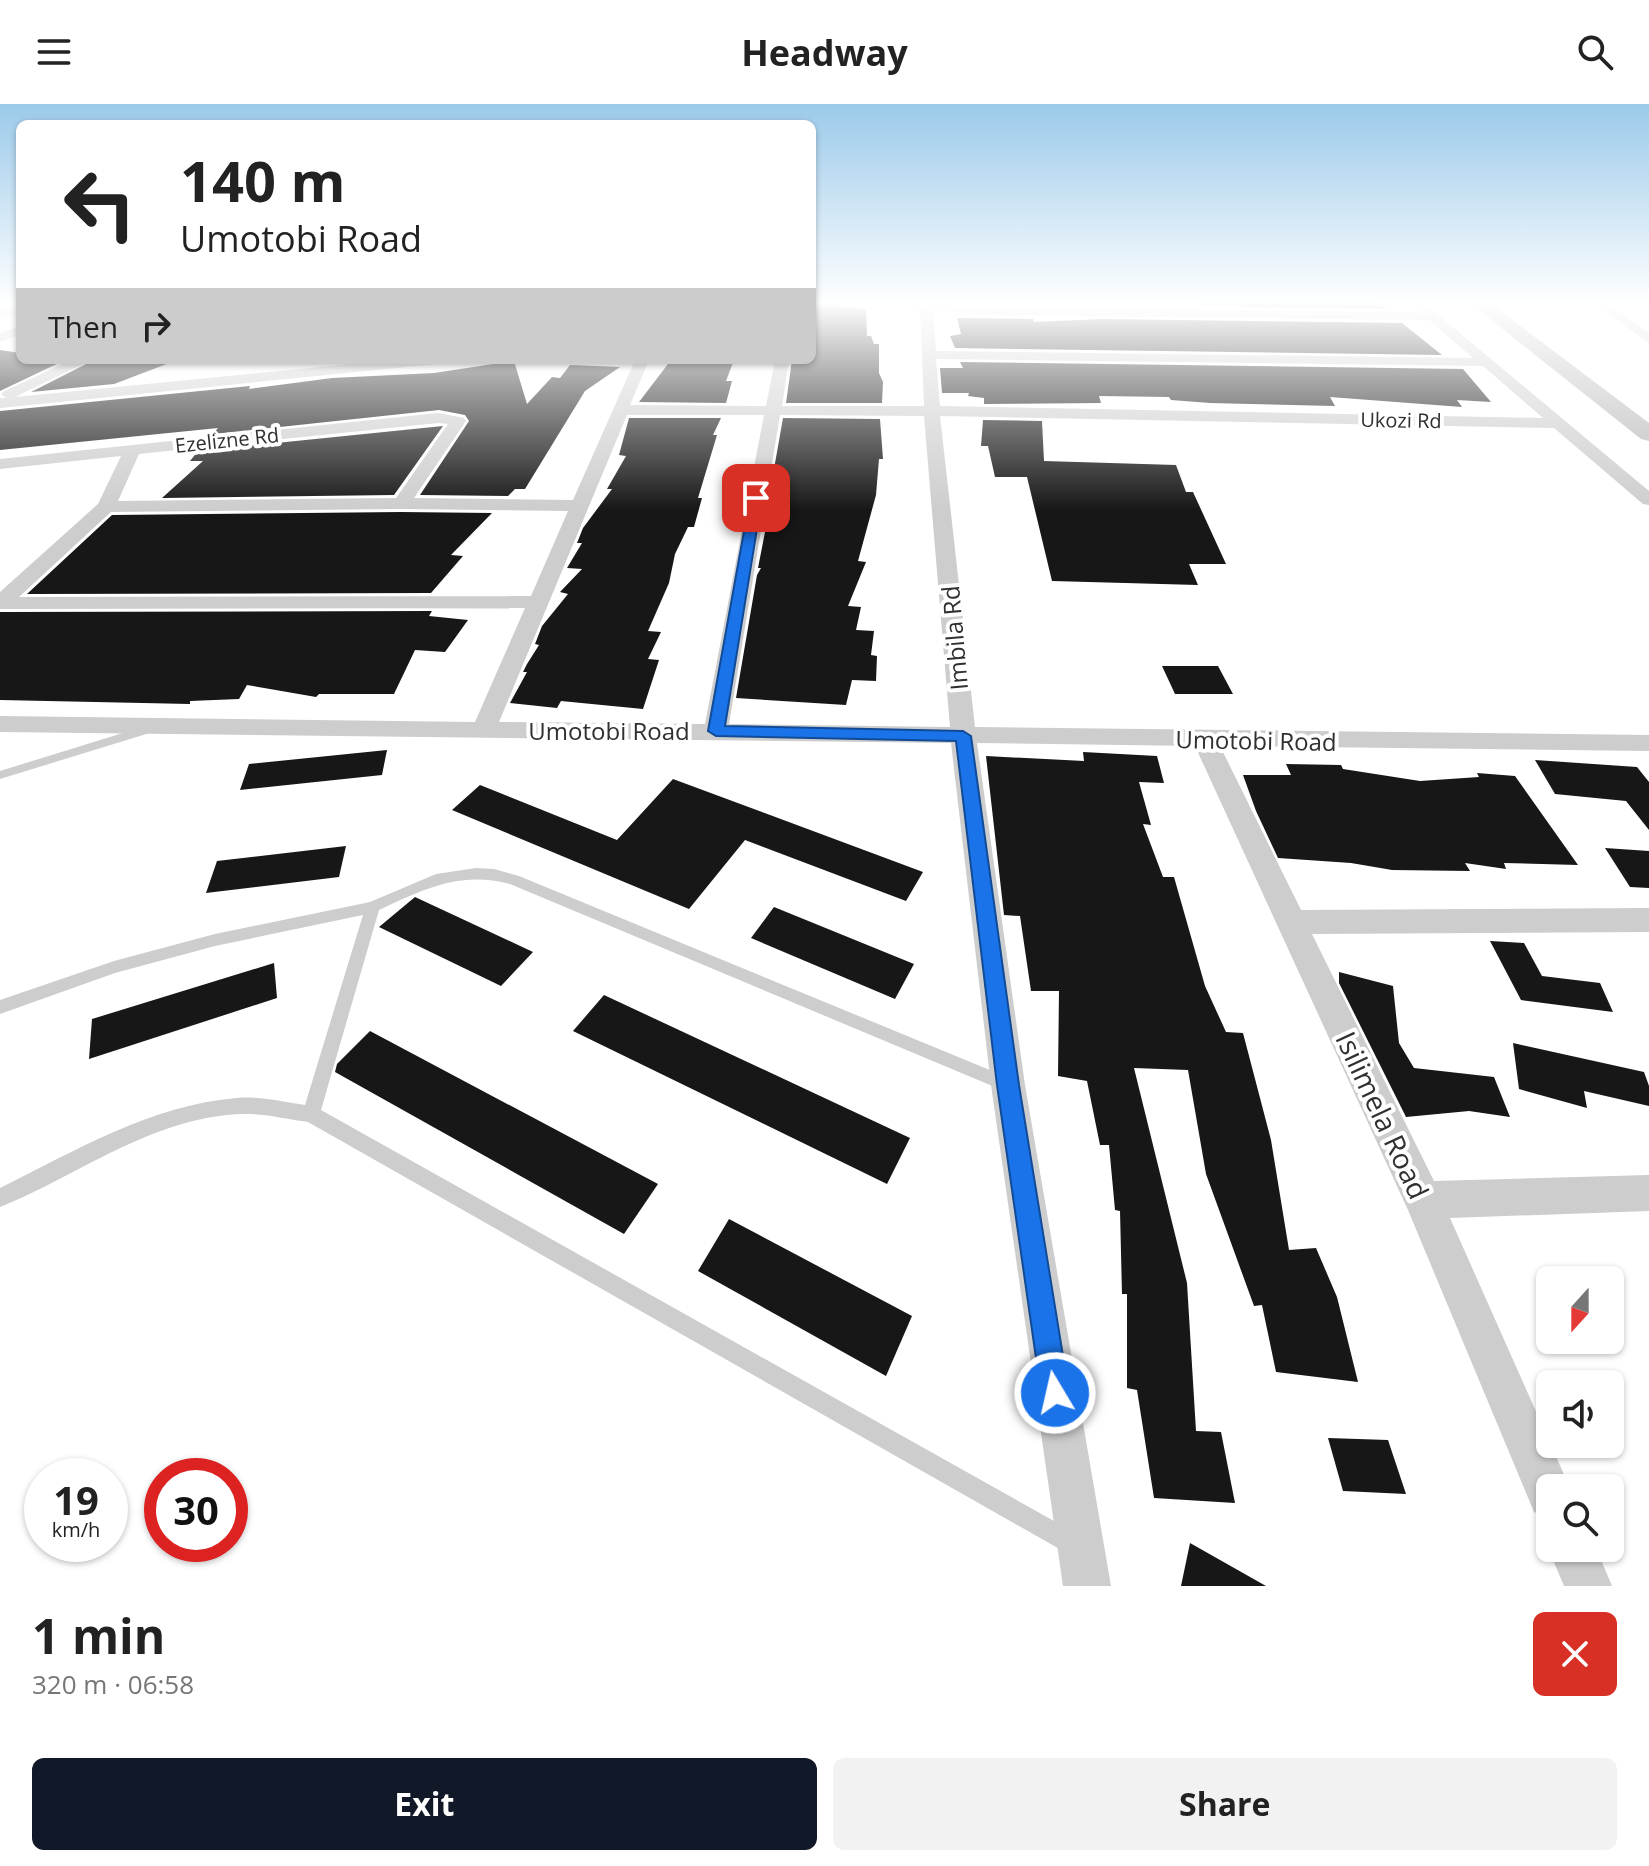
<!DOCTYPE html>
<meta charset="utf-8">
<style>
:root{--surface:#fff;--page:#f2f2f2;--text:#222;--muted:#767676;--accent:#111827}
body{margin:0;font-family:"Open Sans",sans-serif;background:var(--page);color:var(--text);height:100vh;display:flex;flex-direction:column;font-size:30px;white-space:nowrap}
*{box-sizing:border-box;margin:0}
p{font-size:26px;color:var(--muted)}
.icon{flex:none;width:44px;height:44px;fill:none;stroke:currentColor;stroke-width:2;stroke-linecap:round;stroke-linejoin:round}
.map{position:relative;height:1482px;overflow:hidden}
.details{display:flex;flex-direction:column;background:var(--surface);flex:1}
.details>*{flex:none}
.hud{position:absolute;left:16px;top:16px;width:800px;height:244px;border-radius:12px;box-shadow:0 2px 6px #0004;background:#fff;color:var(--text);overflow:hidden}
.needle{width:52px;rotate:201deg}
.tools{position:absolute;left:1536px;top:1162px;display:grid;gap:16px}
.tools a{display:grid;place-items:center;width:88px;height:88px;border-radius:12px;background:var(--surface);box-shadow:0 2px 6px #0004;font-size:40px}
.speed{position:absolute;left:24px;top:1354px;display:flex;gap:16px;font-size:40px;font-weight:700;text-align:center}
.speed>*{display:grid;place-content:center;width:104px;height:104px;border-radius:50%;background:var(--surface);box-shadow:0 2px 6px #0004;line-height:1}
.speed small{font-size:20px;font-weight:400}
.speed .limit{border:12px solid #d22;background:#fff;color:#111}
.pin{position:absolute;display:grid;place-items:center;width:68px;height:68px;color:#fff;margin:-34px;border-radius:16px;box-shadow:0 4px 12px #0006}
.me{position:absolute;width:88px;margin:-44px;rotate:351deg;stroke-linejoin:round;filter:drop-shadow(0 0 6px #0008)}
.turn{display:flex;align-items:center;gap:28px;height:168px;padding:0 32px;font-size:36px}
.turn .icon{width:104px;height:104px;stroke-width:2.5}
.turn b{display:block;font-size:56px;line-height:68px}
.then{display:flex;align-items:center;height:76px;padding:0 32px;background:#0003;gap:16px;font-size:30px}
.round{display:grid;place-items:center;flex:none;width:84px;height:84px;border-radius:12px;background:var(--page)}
.overview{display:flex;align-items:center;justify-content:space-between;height:136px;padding:0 32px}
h1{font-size:48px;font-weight:700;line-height:60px}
.action{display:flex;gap:16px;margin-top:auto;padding:16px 32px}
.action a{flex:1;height:92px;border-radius:12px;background:var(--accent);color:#fff;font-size:32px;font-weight:700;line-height:92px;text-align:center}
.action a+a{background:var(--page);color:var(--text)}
header{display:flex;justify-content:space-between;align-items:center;height:104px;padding:0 32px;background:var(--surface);font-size:36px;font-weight:700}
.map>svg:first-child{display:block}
</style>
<header><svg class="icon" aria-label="menu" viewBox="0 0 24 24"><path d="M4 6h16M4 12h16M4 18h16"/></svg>Headway<svg class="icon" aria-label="search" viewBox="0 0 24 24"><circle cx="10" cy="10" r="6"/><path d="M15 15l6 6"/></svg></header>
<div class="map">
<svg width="1649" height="1482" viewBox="0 0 1649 1482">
<rect width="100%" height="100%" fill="#fff"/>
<!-- building -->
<g fill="#171717">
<polygon points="812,199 866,205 867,232 871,232 874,240 879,240 879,269 883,278 882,299 786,299 792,256 812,256"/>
<polygon points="1199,199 1378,199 1386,205 1202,202"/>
<polygon points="957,214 1033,215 1034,218 1102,215 1402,219 1442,251 955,244 950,232 961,230"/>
<polygon points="0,246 20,249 20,256 65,256 0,287"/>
<polygon points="94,256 171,256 172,258 114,280 31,288"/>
<polygon points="671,256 734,256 726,277 732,277 726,299 639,298"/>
<polygon points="514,257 527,300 552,273 560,274 570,261 620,263 585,287 525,385 515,385 508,392 420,391 469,317 465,311 439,306 213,330 218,324 0,346 0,307 250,282 249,285 332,274 434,269"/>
<polygon points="960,258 1463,265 1491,298 1457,296 1462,303 1330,293 1335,302 1210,299 1171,296 1169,293 1099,292 1101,299 984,300 984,294 968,292 969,289 942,289 940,264 963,264"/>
<polygon points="629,314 721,314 713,331 717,331 698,394 702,394 694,423 688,423 675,450 669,479 648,527 661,528 648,555 659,556 643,605 561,597 557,604 510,599 527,568 523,568 527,560 539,541 535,540 542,522 568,490 560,488 582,465 567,464 582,439 577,439 583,424 612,385 607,385 626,352 619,351"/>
<polygon points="783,314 880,315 883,355 879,355 876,391 858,457 866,458 848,502 861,503 856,526 874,527 871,551 877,552 876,577 852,576 846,601 736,594 757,471 761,464 758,464 774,382 771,382"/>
<polygon points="983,316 1042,317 1044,357 1176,361 1186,388 1193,388 1226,460 1189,460 1198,481 1052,477 1027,373 995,373 988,342 981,342"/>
<polygon points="443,322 394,391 162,394 203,357 190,357 198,347"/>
<polygon points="401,408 492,409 451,451 463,452 431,489 27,490 112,411"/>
<polygon points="432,507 429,512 468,516 445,548 415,546 394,590 319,590 316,593 247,581 239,595 190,597 190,600 0,596 0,508"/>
<polygon points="1162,562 1218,562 1233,590 1175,590"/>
<polygon points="387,646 382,671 240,686 249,660"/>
<polygon points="1083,648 1157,652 1164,679 1139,678 1151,721 1143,720 1163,773 1174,773 1205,882 1226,928 1243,929 1271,1036 1289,1146 1316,1144 1337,1193 1358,1278 1276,1268 1262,1201 1254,1202 1206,1070 1188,966 1134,964 1187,1179 1196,1327 1221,1328 1235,1399 1154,1394 1137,1286 1127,1284 1127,1190 1122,1190 1120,1107 1115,1106 1109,1041 1100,1041 1087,977 1058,972 1059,887 1031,887 1020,812 1004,811 986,652 1084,657"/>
<polygon points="1535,656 1637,663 1649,678 1649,726 1626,697 1555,690"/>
<polygon points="1286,660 1341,661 1343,665 1420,677 1479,673 1477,669 1515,672 1578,761 1504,759 1506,765 1465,759 1470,767 1392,766 1351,759 1278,754 1256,707 1243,671 1291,671"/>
<polygon points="673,675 923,768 906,797 745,736 689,805 452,706 480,681 617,736"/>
<polygon points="346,742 339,773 206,789 217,757"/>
<polygon points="1605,744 1649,747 1649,784 1630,783"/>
<polygon points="415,793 533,848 501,882 379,823"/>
<polygon points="774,803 914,860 895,895 751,834"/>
<polygon points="1490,837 1524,839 1542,872 1600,879 1613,908 1521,896"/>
<polygon points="274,859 277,894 89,955 92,915"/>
<polygon points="1339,868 1393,882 1399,939 1414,964 1494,973 1510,1013 1469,1007 1406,1013 1339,879"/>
<polygon points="604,891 910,1034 887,1080 573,927"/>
<polygon points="370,927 658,1080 624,1130 335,968 337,960"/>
<polygon points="1513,939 1644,968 1649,982 1649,1002 1584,987 1587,1004 1519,985"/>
<polygon points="729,1115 912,1212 886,1272 698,1167"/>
<polygon points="1328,1334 1388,1336 1406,1390 1343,1387"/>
<polygon points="1190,1439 1266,1482 1181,1482"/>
</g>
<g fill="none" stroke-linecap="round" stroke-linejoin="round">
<!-- lane -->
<g fill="#cdcdcd" fill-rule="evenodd">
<polygon points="152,620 158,624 156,627 0,675 0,667"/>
<path d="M476,764l18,1 25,7 495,204 3,5 -3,5 -6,3 -6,-3 -492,-206c-51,-13 -85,5 -131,26l-58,200 758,425 4,8 -4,8 -8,4 -8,-4 -755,-429c-22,-3 -45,-9 -67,-8 -91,4 -161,61 -241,93v-19c75,-37 151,-83 237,-90 22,-2 46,4 68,7l58,-190 -148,31 -100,27 -115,41v-14l114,-39 101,-27 155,-32 66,-28z"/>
</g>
<!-- street -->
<g fill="#cdcdcd" fill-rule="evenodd">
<path d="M903,199l82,4 435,5 -9,-9h13l225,188v14l-6,-1 -89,-76 -614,-12 35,311 674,8v16l-429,-5 81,164 348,-2v24l-337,2 122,247 215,-6v36l-199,7 120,270h-20v31l-16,-7 -126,-302 -213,-464 -218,-3 48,342 86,501h-48l-72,-501 -40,-342 -951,-11v-16l475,6 50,-114 -525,1v-17l98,-88 23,-48 -121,13v-10l438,-46 26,5 2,3 -52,77 159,2 62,-140h14l-19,45 136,1 9,-46h14l-7,46h142l-4,-98zM933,205l52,6 444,5 44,38 -537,-7zM936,255l547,7 60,52 -603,-12zM627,311h137l-59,309 -206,-2zM780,311l144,1 26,311 -221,-3zM438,319l10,1 -52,74 -278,3 21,-47zM401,405l167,2 -37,85 -512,1 92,-85z"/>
<polygon points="1593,199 1607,199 1649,229 1649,239"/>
<polygon points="20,204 20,212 0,213 0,205"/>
<polygon points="20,222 20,231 0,238 0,229"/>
<polygon points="72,256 91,256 15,293 392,256 443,256 436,260 0,304 0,294 6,294 1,290 4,287"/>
<polygon points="1550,1440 1550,1444 1596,1444 1612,1482 1564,1482 1548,1444"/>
</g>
<!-- secondary -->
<polygon fill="#bababa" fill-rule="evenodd" points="1470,199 1490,199 1649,319 1649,337 1641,335"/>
</g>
<!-- sky -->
<linearGradient id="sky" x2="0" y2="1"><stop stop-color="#9bcaea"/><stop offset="0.49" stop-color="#fff"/><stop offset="1" stop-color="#fff" stop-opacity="0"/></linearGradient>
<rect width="1649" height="406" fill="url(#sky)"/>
<!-- route -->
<polygon fill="#1a73e8" stroke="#114b97" stroke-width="2" points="756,390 762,394 725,622 963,627 971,632 1019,981 1069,1289 1065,1299 1055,1303 1045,1299 1041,1289 997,981 956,637 716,632 708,627 750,394"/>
<g text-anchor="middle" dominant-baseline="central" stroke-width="8" stroke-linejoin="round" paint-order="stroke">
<!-- far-street labels -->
<g font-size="20" fill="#303030" stroke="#fff">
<text transform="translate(1401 316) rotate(1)">Ukozi Rd</text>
<text transform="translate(227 336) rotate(-6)">Ezelizne Rd</text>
</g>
<!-- street labels -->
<g font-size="24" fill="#303030" stroke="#fff">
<text transform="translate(954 534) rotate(-95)">Imbila Rd</text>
<text x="609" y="626">Umotobi Road</text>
<text transform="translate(1256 636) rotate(1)">Umotobi Road</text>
</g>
<!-- near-street labels -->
<g font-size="28" fill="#303030" stroke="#fff">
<text transform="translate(1383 1011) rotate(65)">Isilimela Road</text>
</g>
</g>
</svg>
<div class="tools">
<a><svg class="needle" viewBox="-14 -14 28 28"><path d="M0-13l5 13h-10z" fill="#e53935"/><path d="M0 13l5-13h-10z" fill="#767676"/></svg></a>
<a><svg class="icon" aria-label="sound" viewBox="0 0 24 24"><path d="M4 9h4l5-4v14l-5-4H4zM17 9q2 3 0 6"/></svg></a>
<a><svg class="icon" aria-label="search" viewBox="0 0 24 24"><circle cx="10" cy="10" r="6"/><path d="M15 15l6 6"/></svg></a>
</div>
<div class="speed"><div>19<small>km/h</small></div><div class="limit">30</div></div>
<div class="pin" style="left:756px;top:394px;background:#d93025"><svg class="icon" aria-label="arrive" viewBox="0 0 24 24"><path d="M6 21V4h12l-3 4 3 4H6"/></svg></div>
<svg class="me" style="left:1055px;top:1289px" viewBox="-20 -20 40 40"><circle r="17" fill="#1a73e8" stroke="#fff" stroke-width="3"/><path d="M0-11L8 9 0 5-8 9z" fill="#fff"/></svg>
<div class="hud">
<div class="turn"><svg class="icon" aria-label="left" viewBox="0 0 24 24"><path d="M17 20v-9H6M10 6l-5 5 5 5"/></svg><div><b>140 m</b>Umotobi Road</div></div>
<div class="then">Then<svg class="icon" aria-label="right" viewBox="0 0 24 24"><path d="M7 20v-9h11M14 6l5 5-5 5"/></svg></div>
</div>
</div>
<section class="details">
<div class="overview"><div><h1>1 min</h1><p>320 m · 06:58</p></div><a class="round" style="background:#d93025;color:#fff"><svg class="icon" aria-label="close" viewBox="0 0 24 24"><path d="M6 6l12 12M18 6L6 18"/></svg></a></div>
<div class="action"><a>Exit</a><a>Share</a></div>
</section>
